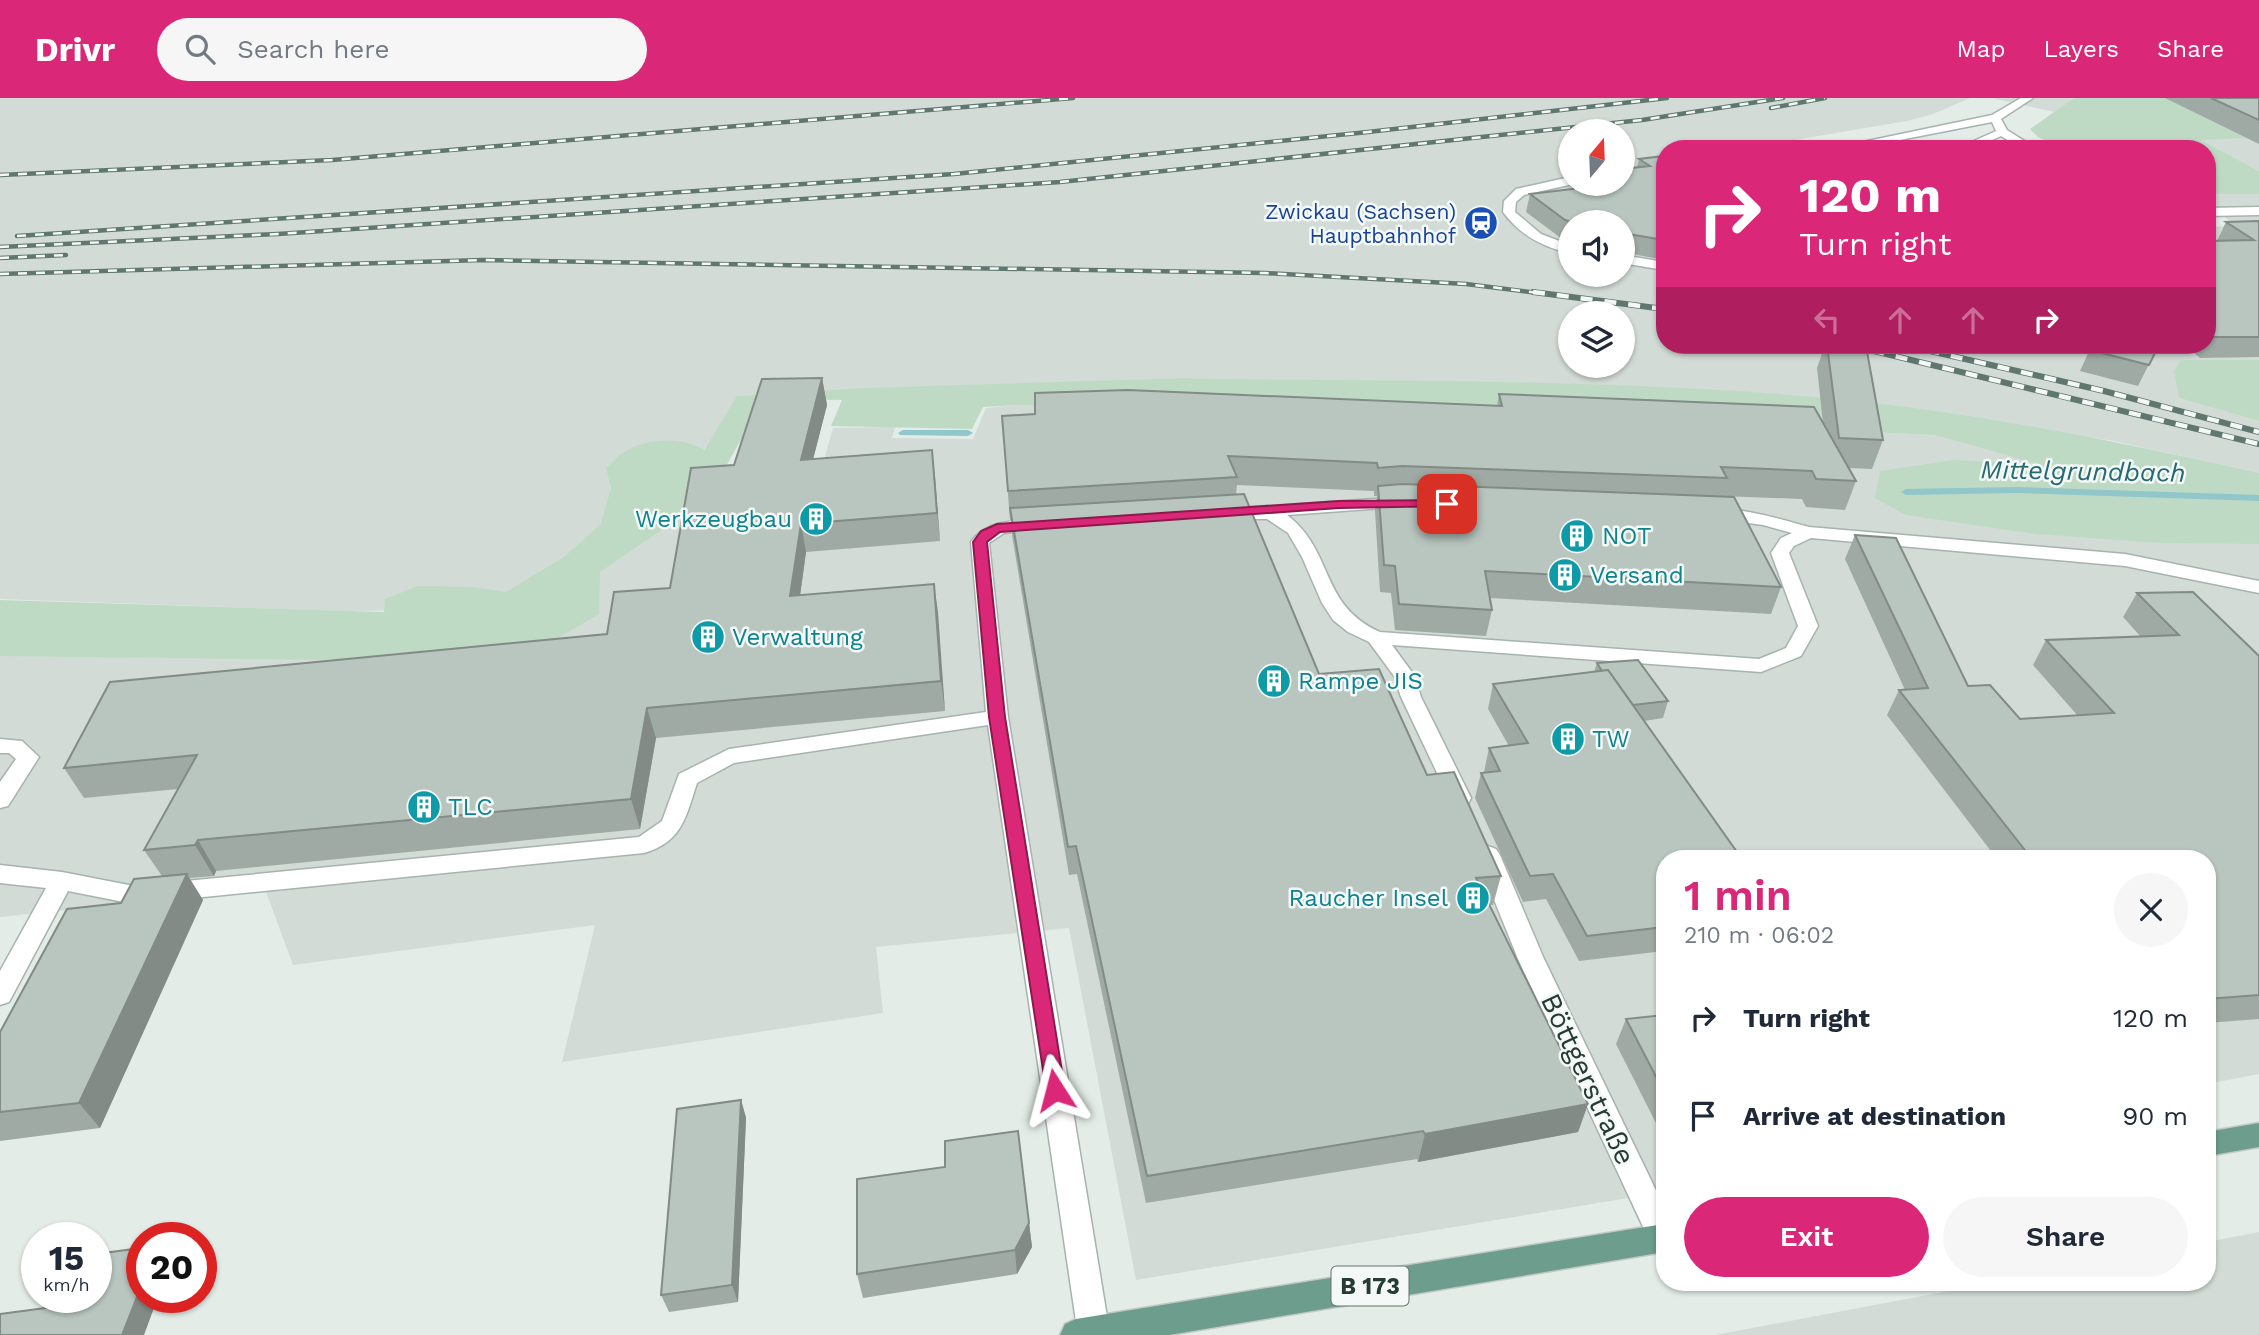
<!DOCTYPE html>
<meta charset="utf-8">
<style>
:root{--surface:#fff;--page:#f6f6f7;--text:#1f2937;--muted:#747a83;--accent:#db2777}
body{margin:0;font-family:"Work Sans",sans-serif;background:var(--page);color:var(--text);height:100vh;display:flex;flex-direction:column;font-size:26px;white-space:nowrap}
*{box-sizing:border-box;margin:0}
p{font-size:23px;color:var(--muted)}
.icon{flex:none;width:38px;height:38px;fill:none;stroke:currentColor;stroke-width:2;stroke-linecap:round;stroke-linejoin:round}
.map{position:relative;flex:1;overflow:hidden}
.panel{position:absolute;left:1656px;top:752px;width:560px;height:441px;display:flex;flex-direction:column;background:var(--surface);border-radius:28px;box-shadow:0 2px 5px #0004}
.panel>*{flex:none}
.guide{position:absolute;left:1656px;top:42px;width:560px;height:214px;border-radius:28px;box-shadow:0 2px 5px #0004;background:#db2777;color:#fff;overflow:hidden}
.needle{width:46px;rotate:19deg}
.tools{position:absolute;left:1558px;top:21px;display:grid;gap:14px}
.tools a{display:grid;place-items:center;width:77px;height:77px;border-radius:50%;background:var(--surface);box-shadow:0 2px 5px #0004;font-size:35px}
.speed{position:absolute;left:21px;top:1124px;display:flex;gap:14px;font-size:35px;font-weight:700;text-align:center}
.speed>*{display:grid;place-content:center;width:91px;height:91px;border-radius:50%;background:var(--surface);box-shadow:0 2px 5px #0004;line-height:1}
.speed small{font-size:18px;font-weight:400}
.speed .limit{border:10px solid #d22;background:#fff;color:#111}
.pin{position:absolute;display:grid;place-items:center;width:60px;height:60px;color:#fff;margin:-30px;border-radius:14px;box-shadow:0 4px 10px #0006}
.me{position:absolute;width:77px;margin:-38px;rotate:351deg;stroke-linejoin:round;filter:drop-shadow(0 0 5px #0008)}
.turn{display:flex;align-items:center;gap:24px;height:147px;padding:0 28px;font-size:32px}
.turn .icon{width:91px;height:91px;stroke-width:2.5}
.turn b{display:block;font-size:49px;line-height:60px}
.lanes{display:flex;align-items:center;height:66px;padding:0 28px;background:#0003;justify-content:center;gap:35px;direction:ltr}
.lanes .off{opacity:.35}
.round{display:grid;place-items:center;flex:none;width:74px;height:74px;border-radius:37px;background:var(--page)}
.head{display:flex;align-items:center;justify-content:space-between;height:119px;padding:0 28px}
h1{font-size:42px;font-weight:600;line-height:52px;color:var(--accent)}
.cta{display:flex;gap:14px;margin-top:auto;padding:14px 28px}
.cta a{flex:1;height:80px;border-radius:42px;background:var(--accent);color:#fff;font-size:28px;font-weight:600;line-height:80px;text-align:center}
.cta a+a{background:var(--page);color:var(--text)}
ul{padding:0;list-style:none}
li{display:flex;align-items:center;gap:21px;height:98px;padding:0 28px}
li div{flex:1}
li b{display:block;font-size:26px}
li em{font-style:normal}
header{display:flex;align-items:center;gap:42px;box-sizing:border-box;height:98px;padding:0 35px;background:var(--accent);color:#fff}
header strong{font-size:33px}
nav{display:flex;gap:38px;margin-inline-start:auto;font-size:24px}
.search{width:490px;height:63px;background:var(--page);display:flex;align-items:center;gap:18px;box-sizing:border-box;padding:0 24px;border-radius:38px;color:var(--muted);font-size:26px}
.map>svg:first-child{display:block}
</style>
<header>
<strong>Drivr</strong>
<div class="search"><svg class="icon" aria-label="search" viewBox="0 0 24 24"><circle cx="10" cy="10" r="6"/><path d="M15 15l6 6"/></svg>Search here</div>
<nav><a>Map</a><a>Layers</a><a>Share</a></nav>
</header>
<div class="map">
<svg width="2259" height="1237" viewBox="0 0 2259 1237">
<rect width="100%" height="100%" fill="#e3ece7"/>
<!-- built -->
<g fill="#d2dbd6" fill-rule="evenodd">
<path d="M0,0h1970l-37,16 -26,7 -148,25 4,3h-99v196h543v-118l30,-1 -30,-22v-10h52v166h-77l-3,38 80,23v52l-145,-32 -277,-42 -219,-13 -434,-8 -446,18 -44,69 128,2 11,-39 62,-1 -3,11 81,1 13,-31 32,-3 450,9 466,21 111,31 214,51v557l-52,10v-225h-543v333l-528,88 -67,-352 -193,19 7,66 -321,49 33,-137 -302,40 -28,-76 -265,28v-269l554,-39 -211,2 -343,-12zM1570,33h52v53h-52zM1570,124h52v53h-52zM1570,215h52v53h-52z"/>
<polygon points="1991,0 2074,0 2054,14"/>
<polygon points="2259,0 2259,73 2199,41 2246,40"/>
<polygon points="2259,1134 2259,1237 1715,1237 1991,1185 2207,1185 2207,1144"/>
</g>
<!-- green -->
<g fill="#bedac4">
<polygon points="2074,0 2168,0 2248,40 2201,42 2259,73 2259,96 2207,96 2207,51 2065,51 2038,39 2030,31"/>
<polygon points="2181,262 2259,262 2259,323 2179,300 2174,273"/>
<path d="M1184,280c217,4 436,0 652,21 143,14 284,43 423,74v71l-99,-1 -124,-9 -130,-19 -31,-17 5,-27 74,-11 87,5 -107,-30 -466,-21 -450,-9 -35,2 -11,22 -141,-3 11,-26 -78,-1 -39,69 -31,-2 6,15 -27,41 -73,50 -1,42 -70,41 -102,6 -427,-5v-56l384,12 1,-13 33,-13 55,1 33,5 58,-35 37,-33 10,-36 -5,-20c6,-5 11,-12 17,-15 22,-15 58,-17 81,-3l33,-54 127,-8z"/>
</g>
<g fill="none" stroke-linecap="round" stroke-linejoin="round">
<!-- stream -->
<g fill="#91c6cb" fill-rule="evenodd">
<polygon points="903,332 968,332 973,335 968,338 900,337 898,335"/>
<polygon points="2017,389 2259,397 2259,403 2017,395 1906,397 1901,394 1906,391"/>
</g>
<!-- minor casing -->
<g stroke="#a6b3ae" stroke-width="3">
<g id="minor">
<polygon points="2021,0 2033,0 2001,21 2007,32 2037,51 2022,51 2001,38 1972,51 1956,51 1996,33 1992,24 1854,51 1829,51 1992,17"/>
<path d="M1570,79v7h3l-49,11 -8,7 -1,10 26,22 29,11v8c-28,-6 -50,-18 -67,-41l1,-11 12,-12z"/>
<polygon points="2259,109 2259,117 2207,118 2207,110"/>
<polygon points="1622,157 1664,164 1664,172 1622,165"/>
<path d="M1405,399l6,1 3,4 -3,4 -124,9c48,37 32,90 93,117l379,27 27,-11 12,-22 -27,-73 10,-15 11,-5 -29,-8 -52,-7 -3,-4c13,-14 82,8 101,13l316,27 134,27v12l-134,-27 -314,-28 -17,8 -5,7 29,73 -17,30 -40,16 -369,-27 22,30 7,22 50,101 -3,6 -8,2 -8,-2 -3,-6 -48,-101 -7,-21 -25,-34 -21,-10 -15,-12 -11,-17 -20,-46 -14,-24 -21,-14h-44l-9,-5 9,-5z"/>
<path d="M1037,422l9,5 -3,4 -39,4 -15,10 19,174 102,618h-32l-90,-610 -254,38 -37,20c-11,34 -15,59 -53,70l-510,51 -66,-13 -59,111 -9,3v-34l46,-83 -46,-5v-18l62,7 72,14 505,-49 23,-16 17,-47 50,-25 257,-37 -15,-170c16,-22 41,-21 66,-22z"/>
<polygon points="0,641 22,643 39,659 8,708 0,710 0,684 16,661 9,655 0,655"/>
<polygon points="1488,748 1496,751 1500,757 1544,861 1664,1109 1664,1154 1653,1150 1518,861 1476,757 1480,751"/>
</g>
</g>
<!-- major casing -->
<g stroke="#c2c8c6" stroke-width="3">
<g id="major">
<polygon points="2259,1025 2259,1049 2207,1058 2207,1034"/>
<polygon points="1664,1126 1664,1154 1169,1237 1060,1237 1065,1226 1076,1221"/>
</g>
</g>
<!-- minor -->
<use href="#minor" fill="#fff" fill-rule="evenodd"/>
<!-- major -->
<use href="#major" fill="#6c9d8d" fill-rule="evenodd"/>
<!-- rail-far1 casing -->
<g stroke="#5f776f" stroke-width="4.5">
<g id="rail-far1">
<polyline points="1771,10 1825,0"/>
<polyline points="0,77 332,62 1073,0"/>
<polyline points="17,138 954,76 1368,34 1667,0"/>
<polyline points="0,149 278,136 1060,84 1642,22 1783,0"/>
<polyline points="0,160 66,157"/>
<polyline points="0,176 483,162 1265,175 1466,186 1547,196"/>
</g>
</g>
<!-- rail casing -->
<g stroke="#5f776f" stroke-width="6">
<g id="rail">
<polyline points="1533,194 1664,211"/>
<polyline points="1849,247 2259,346"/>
<polyline points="1904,247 2104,293 2259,334"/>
</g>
</g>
<!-- rail-far1 -->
<use href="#rail-far1" stroke="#f4f8f6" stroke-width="2.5" stroke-dasharray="9" stroke-linecap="butt"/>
<!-- rail -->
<use href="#rail" stroke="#f4f8f6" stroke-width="4.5" stroke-dasharray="12" stroke-linecap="butt"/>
</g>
<!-- wall -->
<g fill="#9faaa5">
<polygon points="2165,0 2259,0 2259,46"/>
<polygon points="1664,58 1664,162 1622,154 1622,124 1570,124 1570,144 1562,141 1526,114 1530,96 1587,89 1587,86 1622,86 1637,69 1639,61"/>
<polygon points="2259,123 2259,259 2200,260 2193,254 2156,252 2138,288 2080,273 2091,249 2072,247 2207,247 2207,143 2217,143 2226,124"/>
<polygon points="1825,247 1857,247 1883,342 1872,371 1849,370 1856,383 1845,412 1806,409 1802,401 1721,398 1781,489 1771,516 1490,500 1492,512 1486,538 1395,532 1391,495 1380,494 1375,413 1377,398 1374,398 1374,393 1237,387 1236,397 1319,576 1427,677 1501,778 1493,807 1490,807 1588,1006 1578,1034 1418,1064 1417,1061 1146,1105 1077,776 1069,777 1012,437 1011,422 1010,422 1002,318 1497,308 1499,296 1823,325 1817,270"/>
<polygon points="822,280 827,307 813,361 932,352 940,443 806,454 800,497 934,486 945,613 656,640 640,731 216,773 214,778 189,780 203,802 100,1030 0,1043 0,934 121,805 162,778 144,752 178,691 84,700 64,670 607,536 670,490 734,367"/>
<polygon points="1855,437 1968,588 2020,621 2078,618 2033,567 2046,542 2141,539 2123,519 2137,495 2259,558 2259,921 2207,925 2207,761 1997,761 1887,617 1899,592 1905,592 1845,461"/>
<polygon points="1597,565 1668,603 1663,620 1644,623 1664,761 1664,853 1579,863 1546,801 1523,804 1475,700 1481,675 1484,674 1489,650 1509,648 1488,611 1493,586 1594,574"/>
<polygon points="1664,917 1664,1041 1616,946 1626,921"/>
<polygon points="741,1002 746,1020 738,1204 669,1214 661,1197"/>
<polygon points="1029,1125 1032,1149 1017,1176 863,1200 857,1176"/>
</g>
<!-- shaded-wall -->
<g fill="#828b86">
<polygon points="822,280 827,307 806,389 801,362"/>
<polygon points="932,352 935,379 940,443 937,415"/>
<polygon points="801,426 806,454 796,527 790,498"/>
<polygon points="934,486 938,514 945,613 941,583"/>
<polygon points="647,610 656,640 640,731 631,701"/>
<polygon points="198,742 216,773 214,778 195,747"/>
<polygon points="187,776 203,802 100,1030 79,1005"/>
<polygon points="741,1002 746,1020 738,1204 732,1187"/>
<polygon points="1588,1006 1578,1034 1418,1064 1425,1036"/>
<polygon points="1029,1125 1032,1149 1017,1176 1015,1152"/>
<polygon points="142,1186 142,1199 158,1199 144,1237 122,1237"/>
</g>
<!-- building -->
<g fill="#b9c6c0" stroke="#828b86" stroke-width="2">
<polygon points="2211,0 2259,0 2259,22"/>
<polygon points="1780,43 1793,51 1721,51"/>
<polygon points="1664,58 1664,142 1622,135 1622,124 1572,124 1565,122 1530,96 1606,87 1605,86 1622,86 1622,71 1650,68 1639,61"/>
<polygon points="2259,123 2259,239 2211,239 2207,236 2207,143 2254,142 2226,124"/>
<polygon points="1827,247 1857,247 1866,248 1883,342 1839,340"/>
<polygon points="2092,247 2159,247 2149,267 2090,252"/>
<polygon points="822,280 801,362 932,352 937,415 801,426 790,498 934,486 941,583 647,610 631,701 198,742 195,747 144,752 197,657 64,670 110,584 607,536 614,494 670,490 691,370 734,367 762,281"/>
<polygon points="1128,292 1502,308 1499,296 1814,309 1856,383 1816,381 1812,373 1721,369 1727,380 1402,368 1378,370 1377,365 1228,358 1237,379 1008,393 1002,318 1035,316 1035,295"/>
<polygon points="1402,386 1734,399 1781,489 1485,473 1492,512 1399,506 1395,468 1384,467 1378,388"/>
<polygon points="1244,396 1319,576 1379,571 1427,677 1454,674 1501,778 1476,780 1588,1006 1425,1036 1423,1033 1147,1078 1076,748 1068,749 1010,410"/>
<polygon points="1855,437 1896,440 1968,588 1990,587 2020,621 2114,615 2046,542 2179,537 2137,495 2193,494 2259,558 2259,897 2207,901 2207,761 2032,761 1899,592 1928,590"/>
<polygon points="1638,562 1668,603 1633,607 1608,572 1602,573 1597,565"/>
<polygon points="1608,572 1742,761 1664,761 1664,829 1587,838 1553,776 1530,778 1481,675 1500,673 1489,650 1528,645 1493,586"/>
<polygon points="187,776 79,1005 0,1014 0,934 67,811 121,805 134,781"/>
<polygon points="1664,917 1664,994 1626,921"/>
<polygon points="741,1002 732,1187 661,1197 677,1011"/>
<polygon points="1018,1033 1029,1125 1015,1152 857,1176 857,1081 945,1069 945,1043"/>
<polygon points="142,1150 142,1186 122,1237 0,1237 0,1216 68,1207 71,1199 96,1199 96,1156"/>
</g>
<!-- route -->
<polygon fill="#db2777" stroke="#8e194d" stroke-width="2" points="1447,402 1454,406 1452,408 1339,410 1000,434 987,444 1005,619 1065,992 1062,998 1055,1001 1047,998 989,619 973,444 981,433 997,426 1339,403"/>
<!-- icons -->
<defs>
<g id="station-disc" transform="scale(1.75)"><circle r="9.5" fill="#1a4fb4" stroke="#f4f8f6"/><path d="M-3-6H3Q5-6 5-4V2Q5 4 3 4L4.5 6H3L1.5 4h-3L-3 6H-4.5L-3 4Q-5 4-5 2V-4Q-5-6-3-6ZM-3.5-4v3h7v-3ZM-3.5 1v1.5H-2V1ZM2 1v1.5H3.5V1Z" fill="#fff"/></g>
<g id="building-disc" transform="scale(1.75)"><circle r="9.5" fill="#0f9aa8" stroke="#f4f8f6"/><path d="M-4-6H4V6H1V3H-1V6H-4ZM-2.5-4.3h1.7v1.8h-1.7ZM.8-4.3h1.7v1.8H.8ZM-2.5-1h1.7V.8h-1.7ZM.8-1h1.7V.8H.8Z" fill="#fff"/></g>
</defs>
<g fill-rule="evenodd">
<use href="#station-disc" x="1481" y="125"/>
<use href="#building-disc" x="816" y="421"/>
<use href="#building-disc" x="1577" y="438"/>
<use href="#building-disc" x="1565" y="477"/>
<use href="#building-disc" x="708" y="539"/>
<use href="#building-disc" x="1274" y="583"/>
<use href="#building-disc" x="1568" y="641"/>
<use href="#building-disc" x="424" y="709"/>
<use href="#building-disc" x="1473" y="800"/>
</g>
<g text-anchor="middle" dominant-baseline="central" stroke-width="5" stroke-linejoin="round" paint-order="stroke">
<!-- far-transit labels -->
<g font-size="21" fill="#164399" stroke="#f4f8f6" text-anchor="end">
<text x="1456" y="113">Zwickau (Sachsen)<tspan x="1456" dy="24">Hauptbahnhof</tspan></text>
</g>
<!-- shield labels -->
<rect fill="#f4f8f6" stroke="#63746e" stroke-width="2" x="1331.5" y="1168.5" width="77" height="39" rx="5"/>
<g font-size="23" font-weight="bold" fill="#253b34">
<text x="1370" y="1188">B 173</text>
</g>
<!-- culture labels -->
<g font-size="24" fill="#0d838f" stroke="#f4f8f6" text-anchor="start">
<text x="792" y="421" text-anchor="end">Werkzeugbau</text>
<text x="1602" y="438">NOT</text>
<text x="1590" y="477">Versand</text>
<text x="732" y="539">Verwaltung</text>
<text x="1298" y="583">Rampe JIS</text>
<text x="1592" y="641">TW</text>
<text x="448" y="709">TLC</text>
<text x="1448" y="800" text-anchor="end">Raucher Insel</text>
</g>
<!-- water labels -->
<g font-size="26" font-style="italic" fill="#256971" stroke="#f4f8f6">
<text transform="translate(2083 373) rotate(1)">Mittelgrundbach</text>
</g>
<!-- near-street labels -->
<g font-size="28" fill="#253b34" stroke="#f4f8f6">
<text transform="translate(1588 981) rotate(65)">Böttgerstraße</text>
</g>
</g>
</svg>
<div class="tools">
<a><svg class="needle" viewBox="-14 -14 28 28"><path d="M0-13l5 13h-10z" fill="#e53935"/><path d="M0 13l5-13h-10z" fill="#747a83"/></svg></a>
<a><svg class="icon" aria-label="sound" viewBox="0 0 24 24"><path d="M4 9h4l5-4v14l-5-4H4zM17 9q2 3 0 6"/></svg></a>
<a><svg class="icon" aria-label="layers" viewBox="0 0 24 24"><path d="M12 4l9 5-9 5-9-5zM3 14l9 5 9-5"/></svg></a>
</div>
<div class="speed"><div>15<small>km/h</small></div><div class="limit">20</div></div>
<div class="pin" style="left:1447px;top:406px;background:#d93025"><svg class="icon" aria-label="arrive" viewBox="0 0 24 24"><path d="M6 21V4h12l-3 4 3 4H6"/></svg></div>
<svg class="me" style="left:1055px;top:992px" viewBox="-20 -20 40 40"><path d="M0-17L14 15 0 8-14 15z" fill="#db2777" stroke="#fff" stroke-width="4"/></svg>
<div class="guide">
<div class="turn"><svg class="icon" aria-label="right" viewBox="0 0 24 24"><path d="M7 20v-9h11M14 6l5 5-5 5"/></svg><div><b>120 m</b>Turn right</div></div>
<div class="lanes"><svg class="icon off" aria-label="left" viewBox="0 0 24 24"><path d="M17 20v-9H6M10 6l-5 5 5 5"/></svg><svg class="icon off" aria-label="ahead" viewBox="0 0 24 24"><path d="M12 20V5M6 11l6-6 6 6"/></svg><svg class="icon off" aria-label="ahead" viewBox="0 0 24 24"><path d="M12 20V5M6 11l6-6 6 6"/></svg><svg class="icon" aria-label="right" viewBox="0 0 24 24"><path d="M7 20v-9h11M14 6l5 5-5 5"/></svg></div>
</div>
<section class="panel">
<div class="head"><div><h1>1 min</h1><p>210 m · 06:02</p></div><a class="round"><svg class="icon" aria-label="close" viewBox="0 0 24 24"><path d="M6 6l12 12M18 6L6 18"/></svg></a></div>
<ul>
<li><svg class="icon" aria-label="right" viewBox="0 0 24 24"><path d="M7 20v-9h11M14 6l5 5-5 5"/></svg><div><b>Turn right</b></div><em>120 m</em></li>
<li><svg class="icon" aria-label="arrive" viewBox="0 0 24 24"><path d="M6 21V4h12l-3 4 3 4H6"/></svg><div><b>Arrive at destination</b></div><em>90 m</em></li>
</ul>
<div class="cta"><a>Exit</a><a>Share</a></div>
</section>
</div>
